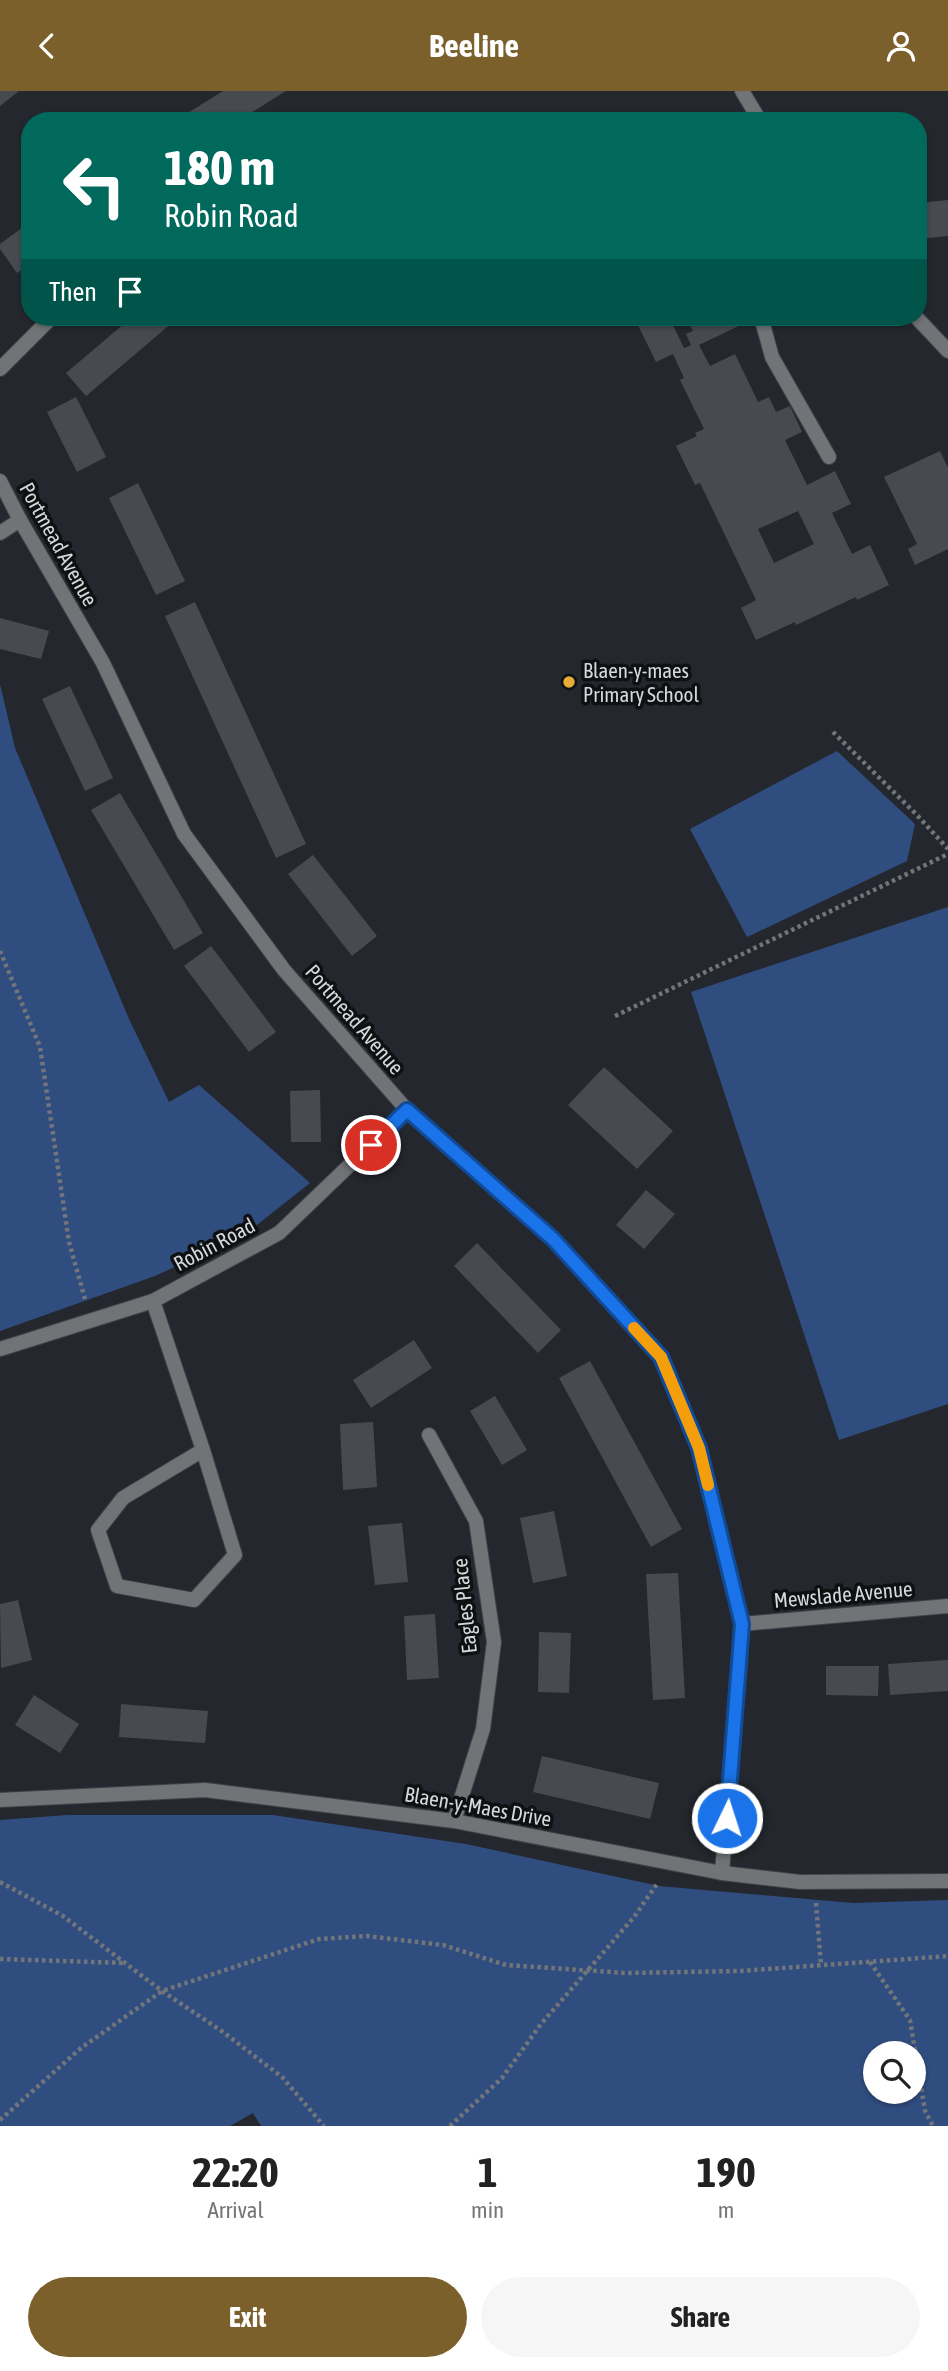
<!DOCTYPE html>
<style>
:root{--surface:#fff;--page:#f6f6f6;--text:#222;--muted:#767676;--accent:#7b602b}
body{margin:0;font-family:"Asap Condensed",sans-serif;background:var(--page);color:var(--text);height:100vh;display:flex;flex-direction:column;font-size:26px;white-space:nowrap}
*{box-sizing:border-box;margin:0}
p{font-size:23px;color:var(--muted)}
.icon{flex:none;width:38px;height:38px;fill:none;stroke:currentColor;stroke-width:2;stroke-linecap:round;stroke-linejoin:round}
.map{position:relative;height:2035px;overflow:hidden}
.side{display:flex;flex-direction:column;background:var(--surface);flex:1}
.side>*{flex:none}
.hud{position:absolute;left:21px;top:21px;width:906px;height:214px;border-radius:28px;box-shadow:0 2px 5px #0004;background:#00695c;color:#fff;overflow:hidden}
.fabs{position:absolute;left:863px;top:1950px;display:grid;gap:14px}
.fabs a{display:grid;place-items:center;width:63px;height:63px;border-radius:50%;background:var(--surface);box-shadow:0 2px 5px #0004;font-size:35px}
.pin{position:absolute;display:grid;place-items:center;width:60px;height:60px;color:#fff;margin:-30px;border:4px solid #fff;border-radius:50%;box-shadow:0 2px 7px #0007}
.me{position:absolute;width:77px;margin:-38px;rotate:4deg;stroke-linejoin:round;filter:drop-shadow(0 0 5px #0008)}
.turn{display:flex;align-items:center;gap:24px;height:147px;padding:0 28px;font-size:32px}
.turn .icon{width:91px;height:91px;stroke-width:2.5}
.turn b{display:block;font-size:49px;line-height:60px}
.then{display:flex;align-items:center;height:66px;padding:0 28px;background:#0003;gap:14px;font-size:26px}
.eta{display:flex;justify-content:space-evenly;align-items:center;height:119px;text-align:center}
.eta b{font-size:42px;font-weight:700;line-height:49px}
.cta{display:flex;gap:14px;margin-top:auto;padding:14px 28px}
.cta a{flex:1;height:80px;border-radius:42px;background:var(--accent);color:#fff;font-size:28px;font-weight:700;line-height:80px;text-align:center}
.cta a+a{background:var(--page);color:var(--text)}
header{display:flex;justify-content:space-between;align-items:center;height:91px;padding:0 28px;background:var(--accent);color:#fff;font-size:32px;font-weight:700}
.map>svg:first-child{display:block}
</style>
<header><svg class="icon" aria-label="back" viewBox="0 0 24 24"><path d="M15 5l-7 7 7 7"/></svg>Beeline<svg class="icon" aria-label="person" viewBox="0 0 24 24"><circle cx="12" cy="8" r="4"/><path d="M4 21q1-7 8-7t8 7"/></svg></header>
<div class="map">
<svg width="948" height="2035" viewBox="0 0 948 2035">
<rect width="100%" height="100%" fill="#24272d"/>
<!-- green -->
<g fill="#304d7f" fill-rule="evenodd">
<polygon points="0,593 15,657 129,928 169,1011 199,994 310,1092 243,1145 155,1185 0,1240"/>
<polygon points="837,660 915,733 907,770 747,846 690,738"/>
<polygon points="948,816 948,1313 839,1349 691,901"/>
<path d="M67,1724h206l193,29 193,42 194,17 95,-3v226h-687l-8,-13 -23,13h-230v-306zM875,1962h39v38h-39z"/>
</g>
<!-- building -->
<g fill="#474b51" fill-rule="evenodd">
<polygon points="0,0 19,0 0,15"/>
<polygon points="223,0 286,0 238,30 175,30"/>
<polygon points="948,109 948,145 919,148 919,112"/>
<polygon points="30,131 30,173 17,182 0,158 0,153"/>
<polygon points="132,226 179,226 86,305 66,282"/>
<path d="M634,226h35l15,31 7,-3 -5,-11 7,-3 -7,-14h59l2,5 -48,23 11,21 25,-12 23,48 11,-5 7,15 14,-6 12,26 -17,8 22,45 28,-14 16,33 -19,9 20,41 18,-9 19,40 -32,15 -1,-3 -60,28 -1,-3 -39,18 -15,-32 15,-8 -56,-117 -5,2 -19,-39 21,-10 -2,-3 9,-4 -24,-49 4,-2 -11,-24 -17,8zM798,420l16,33 -40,19 -16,-34z"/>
<polygon points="76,306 106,366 77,381 47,321"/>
<polygon points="940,360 948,377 948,458 915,474 908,458 917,453 884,386"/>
<polygon points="138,392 185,490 156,504 109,407"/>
<polygon points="195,511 306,753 276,767 165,525"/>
<polygon points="0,527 49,540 41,568 0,558"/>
<polygon points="70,595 113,687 85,700 42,608"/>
<polygon points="120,702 203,842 174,859 91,719"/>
<polygon points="313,764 377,845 352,865 288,783"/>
<polygon points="211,855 276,941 249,961 184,875"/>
<polygon points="604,976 673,1040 637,1078 568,1014"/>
<polygon points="320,999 321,1051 291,1051 290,1000"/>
<polygon points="646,1099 675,1123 644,1158 616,1134"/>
<polygon points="477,1152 561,1239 538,1262 454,1175"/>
<polygon points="414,1249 432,1277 371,1317 353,1289"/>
<polygon points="590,1270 682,1438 651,1456 559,1287"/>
<polygon points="495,1305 527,1359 502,1374 470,1320"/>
<polygon points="373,1331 377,1396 343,1399 340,1333"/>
<polygon points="554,1420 567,1485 533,1492 520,1427"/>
<polygon points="402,1432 408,1491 375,1494 368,1435"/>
<polygon points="678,1482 685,1607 653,1609 646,1483"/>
<polygon points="18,1509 32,1569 1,1577 0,1513"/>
<polygon points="435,1523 439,1587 407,1589 404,1525"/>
<polygon points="539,1541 571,1542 569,1602 538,1601"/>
<polygon points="948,1569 948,1600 890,1604 888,1573"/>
<polygon points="826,1575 879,1575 878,1605 826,1604"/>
<polygon points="34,1604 79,1633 60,1662 15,1634"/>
<polygon points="121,1613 208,1620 205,1652 119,1646"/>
<polygon points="542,1665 659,1692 650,1728 533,1701"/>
</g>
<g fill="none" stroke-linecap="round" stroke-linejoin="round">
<!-- service casing -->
<g stroke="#404349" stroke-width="16">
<polyline id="service" points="761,226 772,266 829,366"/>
</g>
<!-- minor casing -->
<g stroke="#404349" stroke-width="16">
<g id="minor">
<polyline points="0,278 52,226"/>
<polyline points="0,390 20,429 103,572 184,743 284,879 407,1019 553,1148 661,1267 699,1357 742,1533 722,1782"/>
<polyline points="0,442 20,429"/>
<polyline points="153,1210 203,1359 235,1464 194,1509 117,1495 98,1439 123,1407 203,1359"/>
<polyline points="0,1258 153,1210 279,1142 407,1019"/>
<polyline points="429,1344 476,1430 494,1551 483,1638 454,1730"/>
<polyline points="742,1533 948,1515"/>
<polyline points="0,1709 205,1699 454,1730 722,1782 800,1791 948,1790"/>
</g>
</g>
<!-- tertiary casing -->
<g stroke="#404349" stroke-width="16">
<g id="tertiary">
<polyline points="742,0 760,30"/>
<polyline points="916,226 948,260"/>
</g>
</g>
<!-- path -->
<g stroke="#72757a" stroke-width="4.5" stroke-dasharray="3.5 3.5" stroke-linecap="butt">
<polyline points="833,641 916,723 948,758"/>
<polyline points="0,860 40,956 69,1151 85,1208"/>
<polyline points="615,925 948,763"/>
<polyline points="0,1791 63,1825 162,1900 223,1941 282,1986 324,2035"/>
<polyline points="816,1812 821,1874"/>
<polyline points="0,1868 125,1872"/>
<polyline points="870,1871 910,1929 925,2020 933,2035"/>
<polyline points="0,2029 81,1957 162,1900 319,1848 367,1845 443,1854 506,1874 626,1882 739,1880 948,1865"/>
<polyline points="450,2035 502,1987 541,1933 634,1826 657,1793"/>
</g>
<!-- service -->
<use href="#service" stroke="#727376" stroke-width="14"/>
<!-- minor -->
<use href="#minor" stroke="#727376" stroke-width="14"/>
<!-- tertiary -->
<use href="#tertiary" stroke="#727376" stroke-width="14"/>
</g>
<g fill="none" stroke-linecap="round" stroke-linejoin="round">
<!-- route casing -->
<g stroke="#114b97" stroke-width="18">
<polyline id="route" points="371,1054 407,1019 553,1148 661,1266 699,1357 742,1533 727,1727"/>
</g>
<!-- route -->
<use href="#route" stroke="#1a73e8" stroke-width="12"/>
<!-- slow -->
<polyline stroke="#f59e0b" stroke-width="12" points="634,1237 661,1266 699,1357 708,1394"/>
</g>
<!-- markers -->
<circle fill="#e7ac36" stroke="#0e1012" stroke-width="2.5" cx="569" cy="591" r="7"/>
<g text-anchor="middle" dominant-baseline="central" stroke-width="7" stroke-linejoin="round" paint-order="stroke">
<!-- street labels -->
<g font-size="21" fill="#d6d8dc" stroke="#0e1012">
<text transform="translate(59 453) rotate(61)">Portmead Avenue</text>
<text transform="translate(355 928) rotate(49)">Portmead Avenue</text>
<text transform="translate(214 1153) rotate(-28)">Robin Road</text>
<text transform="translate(843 1503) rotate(-5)">Mewslade Avenue</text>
<text transform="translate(464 1515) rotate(-96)">Eagles Place</text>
<text transform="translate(478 1715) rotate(10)">Blaen-y-Maes Drive</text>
</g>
<!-- poi labels -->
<g font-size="21" fill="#d6d8dc" stroke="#0e1012" text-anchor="start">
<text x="583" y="579">Blaen-y-maes<tspan x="583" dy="24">Primary School</tspan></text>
</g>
</g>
</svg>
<div class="fabs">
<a><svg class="icon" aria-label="search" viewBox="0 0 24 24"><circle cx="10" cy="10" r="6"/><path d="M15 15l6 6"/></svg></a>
</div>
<div class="pin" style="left:371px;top:1054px;background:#d93025"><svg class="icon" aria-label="arrive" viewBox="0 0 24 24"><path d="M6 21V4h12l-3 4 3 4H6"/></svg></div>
<svg class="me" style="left:727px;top:1727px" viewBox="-20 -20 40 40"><circle r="17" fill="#1a73e8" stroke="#fff" stroke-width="3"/><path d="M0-11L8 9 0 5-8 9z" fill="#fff"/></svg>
<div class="hud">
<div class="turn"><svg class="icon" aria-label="left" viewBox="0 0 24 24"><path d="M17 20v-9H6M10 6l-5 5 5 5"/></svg><div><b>180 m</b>Robin Road</div></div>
<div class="then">Then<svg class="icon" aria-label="arrive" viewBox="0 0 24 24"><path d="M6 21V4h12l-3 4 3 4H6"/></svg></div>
</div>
</div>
<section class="side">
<div class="eta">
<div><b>22:20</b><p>Arrival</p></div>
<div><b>1</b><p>min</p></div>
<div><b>190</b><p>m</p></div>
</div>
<div class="cta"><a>Exit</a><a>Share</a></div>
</section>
